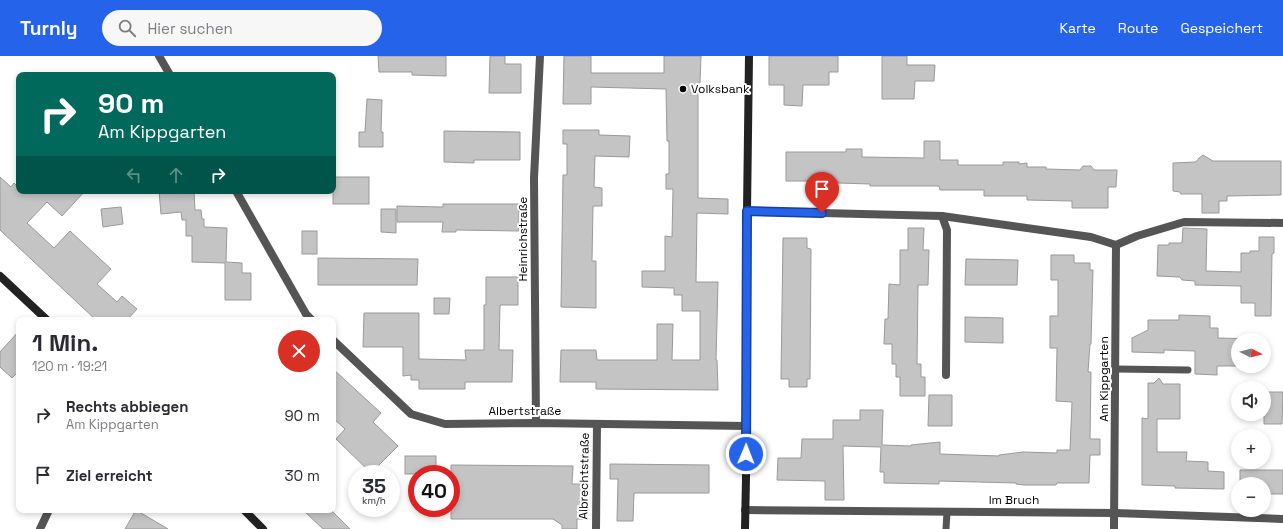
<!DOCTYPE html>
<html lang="de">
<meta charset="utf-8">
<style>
:root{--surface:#fff;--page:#f7f7f7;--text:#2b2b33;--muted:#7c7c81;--accent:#2563eb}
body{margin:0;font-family:"Space Grotesk",sans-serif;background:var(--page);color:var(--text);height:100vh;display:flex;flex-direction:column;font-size:15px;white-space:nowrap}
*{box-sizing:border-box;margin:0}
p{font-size:13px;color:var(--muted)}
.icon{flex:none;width:22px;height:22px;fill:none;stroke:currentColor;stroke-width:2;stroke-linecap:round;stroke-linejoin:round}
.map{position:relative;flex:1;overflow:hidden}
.drawer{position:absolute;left:16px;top:261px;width:320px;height:196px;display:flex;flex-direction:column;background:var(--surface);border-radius:8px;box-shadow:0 2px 6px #0003}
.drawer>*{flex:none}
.banner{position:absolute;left:16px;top:16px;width:320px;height:122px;border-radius:8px;box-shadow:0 2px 6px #0003;background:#00695c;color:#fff;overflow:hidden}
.needle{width:26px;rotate:96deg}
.buttons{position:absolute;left:1231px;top:277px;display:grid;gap:8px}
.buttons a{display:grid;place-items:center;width:40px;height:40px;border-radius:50%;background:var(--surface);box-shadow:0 2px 6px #0003;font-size:20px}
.speed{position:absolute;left:348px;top:409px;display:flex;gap:8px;font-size:20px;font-weight:700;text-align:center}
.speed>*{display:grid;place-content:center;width:52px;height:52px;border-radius:50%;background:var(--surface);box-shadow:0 2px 6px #0003;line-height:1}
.speed small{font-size:10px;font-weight:400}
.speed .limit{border:6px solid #d22;background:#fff;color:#111}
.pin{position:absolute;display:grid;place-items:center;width:34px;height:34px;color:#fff;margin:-41px -17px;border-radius:50% 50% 50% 0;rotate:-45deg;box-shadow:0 0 4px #0007}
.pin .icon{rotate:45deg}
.me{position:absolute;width:44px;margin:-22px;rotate:1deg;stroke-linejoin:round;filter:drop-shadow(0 0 3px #0008)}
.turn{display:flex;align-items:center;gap:14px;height:84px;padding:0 16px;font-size:18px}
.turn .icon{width:52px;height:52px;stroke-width:2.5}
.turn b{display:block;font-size:28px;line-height:34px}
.lanes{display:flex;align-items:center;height:38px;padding:0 16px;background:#0003;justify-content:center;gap:20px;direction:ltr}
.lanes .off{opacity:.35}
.round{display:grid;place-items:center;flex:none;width:42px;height:42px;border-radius:21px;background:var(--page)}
.overview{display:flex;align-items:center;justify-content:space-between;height:68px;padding:0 16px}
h1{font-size:24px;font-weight:700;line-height:30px}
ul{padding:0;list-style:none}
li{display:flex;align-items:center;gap:12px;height:60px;padding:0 16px}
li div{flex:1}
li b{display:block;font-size:15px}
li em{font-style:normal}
header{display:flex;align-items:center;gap:24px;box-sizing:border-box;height:56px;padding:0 20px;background:var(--accent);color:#fff}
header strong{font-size:19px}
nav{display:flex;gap:22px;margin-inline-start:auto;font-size:14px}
.search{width:280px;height:36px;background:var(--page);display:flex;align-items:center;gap:10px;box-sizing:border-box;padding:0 14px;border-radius:22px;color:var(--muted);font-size:15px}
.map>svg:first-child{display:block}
</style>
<header>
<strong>Turnly</strong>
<div class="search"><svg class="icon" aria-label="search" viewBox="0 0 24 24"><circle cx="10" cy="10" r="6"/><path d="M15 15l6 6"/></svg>Hier suchen</div>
<nav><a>Karte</a><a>Route</a><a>Gespeichert</a></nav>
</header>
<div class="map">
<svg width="1283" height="473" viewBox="0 0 1283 473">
<rect width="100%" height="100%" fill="#fff"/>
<!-- building -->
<g fill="#c4c4c4" stroke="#999">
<polygon points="378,0 446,0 446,20 412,19 412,16 379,16"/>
<polygon points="490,0 505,0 505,8 521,8 521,37 489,37"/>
<polygon points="564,0 591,0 591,17 664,17 664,0 701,0 700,27 698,27 698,142 728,143 728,158 697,157 696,226 718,226 716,304 717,304 718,334 596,333 596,326 560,326 561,294 596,294 597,304 657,304 657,268 673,268 672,304 700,304 700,255 682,255 682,239 674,239 674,232 642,231 642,215 665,215 665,180 672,181 673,133 666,133 666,118 669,118 669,85 667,85 666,33 591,31 591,48 563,48"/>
<polygon points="769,0 838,0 838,16 829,16 829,29 803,29 802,50 784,49 784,29 769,29"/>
<polygon points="882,0 907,0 907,9 935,9 934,25 915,25 914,43 882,43"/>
<polygon points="367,43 382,44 381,76 383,76 383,91 359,91 359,76 365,76"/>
<polygon points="563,74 599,74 599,79 630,80 629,101 595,100 594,131 602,132 602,150 593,150 592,205 596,205 596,252 561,251 563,119 567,119 567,88 563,88"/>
<polygon points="444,75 520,76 520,104 474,104 474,107 444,106"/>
<polygon points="924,85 940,85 940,104 958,104 958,109 1003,109 1003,106 1019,106 1019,108 1027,107 1027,111 1046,111 1046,113 1080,114 1083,110 1091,110 1094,114 1117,114 1116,131 1108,131 1108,152 1072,152 1072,145 1027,144 1027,140 984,140 984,134 940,134 939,130 870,130 870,128 838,127 838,125 786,125 786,96 846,96 846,93 862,93 862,101 924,102"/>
<polygon points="1203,99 1213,105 1281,105 1281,139 1227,140 1227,145 1219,145 1219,157 1202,157 1202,138 1181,138 1180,136 1173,135 1173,107 1196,106 1199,102"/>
<polygon points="0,121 11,131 14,127 19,132 19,135 85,135 62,160 47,146 27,167 54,192 70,175 111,213 97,228 117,246 122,240 137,253 127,264 96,264 0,174"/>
<rect x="333" y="121" width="36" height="27"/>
<polygon points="159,135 194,135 195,154 201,154 202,163 204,163 204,171 227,172 226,206 242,207 242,217 251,217 251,244 225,244 225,207 192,206 192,180 186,180 186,164 182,164 181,156 161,158"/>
<polygon points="443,148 519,148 519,175 456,174 456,176 442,176 443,166 397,166 397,150 443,151"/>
<polygon points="121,151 123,168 103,171 101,153"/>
<polygon points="381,153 396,153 396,177 381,176"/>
<polygon points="908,172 924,172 923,194 929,194 928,229 918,229 917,308 921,308 921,321 925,321 925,340 900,340 900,321 896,321 896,308 892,308 892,288 884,288 885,263 888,263 889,228 900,229 900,194 908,194"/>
<polygon points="1183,172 1207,173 1206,215 1241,216 1241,197 1250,197 1250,195 1259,195 1259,181 1274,181 1274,197 1272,198 1271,260 1255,260 1255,247 1241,247 1241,230 1195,229 1195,225 1182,224 1180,221 1157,220 1158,189 1169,189 1169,187 1182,187"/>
<rect x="302" y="175" width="15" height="23"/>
<polygon points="783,182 807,182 807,192 811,193 810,323 807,323 807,331 789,331 789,323 781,323"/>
<polygon points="1051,199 1074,199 1074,207 1090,207 1090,214 1093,214 1091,288 1090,288 1088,316 1091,316 1090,383 1100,383 1100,399 1090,399 1089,427 1057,427 1056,429 1024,429 1016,428 1016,427 939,425 939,428 884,427 884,416 880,416 881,391 843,390 844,444 825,444 825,425 777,424 778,402 801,402 802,383 833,383 833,364 860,364 860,354 883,354 882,389 911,390 911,389 940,386 940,398 999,400 999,399 1023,396 1057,397 1057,394 1070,394 1072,346 1056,345 1057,292 1050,292 1050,260 1058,260 1058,224 1051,224"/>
<polygon points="318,202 418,203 417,229 318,229"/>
<polygon points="966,203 1018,204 1017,229 965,229"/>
<polygon points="486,221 518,221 518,249 500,249 499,294 513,294 512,326 465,326 465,333 419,333 419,324 411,324 411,319 403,320 403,291 363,291 364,257 419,257 419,303 466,304 465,294 484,294 484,249 486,249"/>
<polygon points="434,242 450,242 449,258 434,258"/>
<polygon points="1179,259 1210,260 1210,272 1218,272 1218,282 1256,283 1256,284 1238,284 1238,310 1217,310 1217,319 1195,318 1195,295 1164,294 1164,297 1132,296 1132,282 1148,274 1148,264 1179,264"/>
<polygon points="965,261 1003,262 1003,287 965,286"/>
<polygon points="19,275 19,315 12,322 0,311 0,296"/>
<polygon points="333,313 381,357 373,366 398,390 371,417 336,383 345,373 333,362"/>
<polygon points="1159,322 1163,328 1180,328 1180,363 1157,363 1157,396 1187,396 1186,405 1208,406 1208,415 1224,416 1224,433 1175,432 1175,430 1142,429 1142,362 1148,363 1148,327 1154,327"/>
<polygon points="1264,336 1283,336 1282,368 1264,368"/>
<polygon points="929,339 952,339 952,370 928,370"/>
<rect x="405" y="400" width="31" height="18"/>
<polygon points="610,408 709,409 709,437 634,437 633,465 617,465 618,423 610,423"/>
<polygon points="451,409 573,410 572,428 584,428 584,463 577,463 577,473 562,473 562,469 553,463 451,463"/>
<polygon points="1240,414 1283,414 1283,438 1264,438 1264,428 1240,428"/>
<polygon points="136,454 168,473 125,473"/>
<polygon points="303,454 331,454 350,473 323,473"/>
</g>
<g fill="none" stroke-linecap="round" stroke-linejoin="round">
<!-- lane -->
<g stroke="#555" stroke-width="7">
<polyline points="1116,313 1188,314"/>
<polyline points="946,473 947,456"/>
</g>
<!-- street -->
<g stroke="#555" stroke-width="8">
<polyline points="159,0 170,19"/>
<polyline points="236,135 306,258 312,264"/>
<polyline points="747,155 942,160 1091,181 1116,189 1114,473"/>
<polyline points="942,160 947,174 946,319"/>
<polyline points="1116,189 1137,180 1184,166 1283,167"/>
<polyline points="333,284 411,358 445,368 536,367 747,370"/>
<polyline points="536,367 534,122 540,0"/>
<polyline points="745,454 1115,457 1283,463"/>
<polyline points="40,473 49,454"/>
<polyline points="596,473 597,368"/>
</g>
<!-- secondary -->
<g stroke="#222" stroke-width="8">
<polyline points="0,220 47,264"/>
<polyline points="244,454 263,473"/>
<polyline points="745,473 747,370 747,155 749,0"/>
</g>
</g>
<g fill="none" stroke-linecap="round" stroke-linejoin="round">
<!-- route casing -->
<g stroke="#184099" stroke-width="10">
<polyline id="route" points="746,398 747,155 822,157"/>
</g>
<!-- route -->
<use href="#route" stroke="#2563eb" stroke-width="7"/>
</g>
<!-- markers -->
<circle fill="#000" stroke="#fff" stroke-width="1.5" cx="683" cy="33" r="4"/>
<g text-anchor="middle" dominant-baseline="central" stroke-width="4" stroke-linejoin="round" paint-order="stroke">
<!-- poi labels -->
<g font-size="12" fill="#000" stroke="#fff" text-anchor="start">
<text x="691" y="33">Volksbank</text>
</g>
<!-- street labels -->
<g font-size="12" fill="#000" stroke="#fff">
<text transform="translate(523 183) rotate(-90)">Heinrichstraße</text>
<text transform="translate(1104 323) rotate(-90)">Am Kippgarten</text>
<text x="525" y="355">Albertstraße</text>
<text transform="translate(584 420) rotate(-89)">Albrechtstraße</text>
<text x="1014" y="444">Im Bruch</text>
</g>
</g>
</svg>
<div class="buttons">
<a><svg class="needle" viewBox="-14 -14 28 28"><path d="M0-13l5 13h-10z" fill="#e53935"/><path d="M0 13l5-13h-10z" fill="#7c7c81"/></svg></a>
<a><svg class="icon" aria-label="sound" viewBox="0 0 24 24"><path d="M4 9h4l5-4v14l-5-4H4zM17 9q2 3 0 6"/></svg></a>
<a>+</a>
<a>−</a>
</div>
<div class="speed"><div>35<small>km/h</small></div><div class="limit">40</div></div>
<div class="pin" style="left:822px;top:157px;background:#d93025"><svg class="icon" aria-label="arrive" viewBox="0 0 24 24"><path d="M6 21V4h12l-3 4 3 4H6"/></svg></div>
<svg class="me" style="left:746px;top:398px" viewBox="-20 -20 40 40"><circle r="17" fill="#2563eb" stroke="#fff" stroke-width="3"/><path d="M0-11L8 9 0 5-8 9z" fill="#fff"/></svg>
<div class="banner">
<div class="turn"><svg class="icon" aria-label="right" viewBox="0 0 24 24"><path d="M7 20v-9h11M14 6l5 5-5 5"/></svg><div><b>90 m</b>Am Kippgarten</div></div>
<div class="lanes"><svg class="icon off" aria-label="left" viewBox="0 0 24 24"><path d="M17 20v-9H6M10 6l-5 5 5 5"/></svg><svg class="icon off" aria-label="ahead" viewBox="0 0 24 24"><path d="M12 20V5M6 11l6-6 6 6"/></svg><svg class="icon" aria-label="right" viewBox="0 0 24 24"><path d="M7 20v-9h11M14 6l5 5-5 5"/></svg></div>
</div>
<section class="drawer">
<div class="overview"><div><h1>1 Min.</h1><p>120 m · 19:21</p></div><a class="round" style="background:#d93025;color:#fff"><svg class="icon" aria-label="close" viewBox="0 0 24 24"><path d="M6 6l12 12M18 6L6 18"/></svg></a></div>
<ul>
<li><svg class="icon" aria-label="right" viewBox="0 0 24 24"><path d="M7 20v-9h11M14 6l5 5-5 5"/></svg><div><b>Rechts abbiegen</b><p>Am Kippgarten</p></div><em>90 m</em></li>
<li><svg class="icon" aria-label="arrive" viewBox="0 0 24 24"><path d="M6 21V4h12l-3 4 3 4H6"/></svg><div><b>Ziel erreicht</b></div><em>30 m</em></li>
</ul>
</section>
</div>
